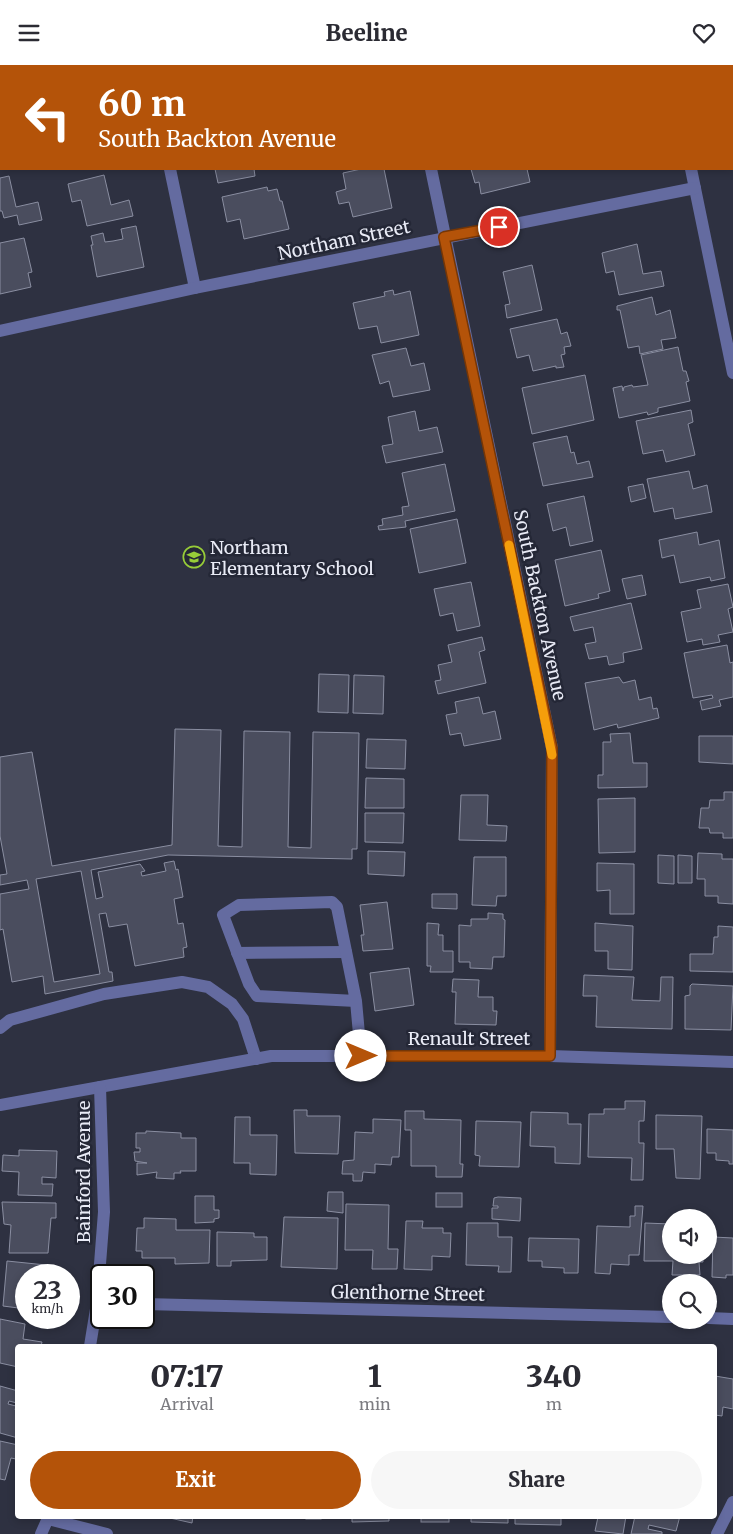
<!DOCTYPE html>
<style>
:root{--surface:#fff;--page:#f7f7f7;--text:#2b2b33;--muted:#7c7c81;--accent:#b45309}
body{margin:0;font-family:Merriweather,serif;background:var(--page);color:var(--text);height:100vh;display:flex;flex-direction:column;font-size:19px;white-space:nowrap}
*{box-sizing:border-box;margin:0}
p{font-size:16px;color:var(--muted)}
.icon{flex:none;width:28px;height:28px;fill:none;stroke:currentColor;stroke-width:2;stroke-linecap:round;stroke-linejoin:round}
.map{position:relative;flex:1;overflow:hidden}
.details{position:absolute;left:15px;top:1279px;width:702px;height:175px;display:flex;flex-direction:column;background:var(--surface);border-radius:5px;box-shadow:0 2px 8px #0003}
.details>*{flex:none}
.top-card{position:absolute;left:0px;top:0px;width:734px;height:105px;box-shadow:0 2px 8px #0003;background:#b45309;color:#fff;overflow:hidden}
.fabs{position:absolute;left:662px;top:1144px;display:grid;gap:10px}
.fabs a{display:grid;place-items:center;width:55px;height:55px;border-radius:50%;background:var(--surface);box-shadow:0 2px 8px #0003;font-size:25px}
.speed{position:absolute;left:15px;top:1199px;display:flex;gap:10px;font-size:25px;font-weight:700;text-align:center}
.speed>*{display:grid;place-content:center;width:65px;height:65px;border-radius:50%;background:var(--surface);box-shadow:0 2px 8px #0003;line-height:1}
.speed small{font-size:12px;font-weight:400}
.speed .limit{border:2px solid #111;border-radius:8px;background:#fff;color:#111}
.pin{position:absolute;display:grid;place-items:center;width:42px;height:42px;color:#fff;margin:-21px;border:2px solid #fff;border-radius:50%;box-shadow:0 1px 5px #0007}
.me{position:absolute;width:55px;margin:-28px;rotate:90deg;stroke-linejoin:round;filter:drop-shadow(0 0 4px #0008)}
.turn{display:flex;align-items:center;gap:18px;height:105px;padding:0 15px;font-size:22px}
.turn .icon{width:65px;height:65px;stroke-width:2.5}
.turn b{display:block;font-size:35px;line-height:42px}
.eta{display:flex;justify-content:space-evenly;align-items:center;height:85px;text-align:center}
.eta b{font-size:30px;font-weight:800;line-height:35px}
.action{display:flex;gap:10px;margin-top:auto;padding:10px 15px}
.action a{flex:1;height:58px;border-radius:30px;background:var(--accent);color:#fff;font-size:20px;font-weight:800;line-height:58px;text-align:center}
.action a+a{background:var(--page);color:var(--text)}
header{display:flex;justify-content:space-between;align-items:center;height:65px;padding:0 15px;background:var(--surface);font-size:22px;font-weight:800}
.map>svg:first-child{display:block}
</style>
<header><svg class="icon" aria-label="menu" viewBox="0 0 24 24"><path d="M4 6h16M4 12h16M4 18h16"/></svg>Beeline<svg class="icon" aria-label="heart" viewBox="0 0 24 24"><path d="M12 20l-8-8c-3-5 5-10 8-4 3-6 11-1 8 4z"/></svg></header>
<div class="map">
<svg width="733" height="1469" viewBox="0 0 733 1469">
<rect width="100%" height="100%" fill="#2e3141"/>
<!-- building -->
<g fill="#4a4d5e" stroke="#8a8ea1" fill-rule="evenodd">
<rect x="65" y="0" width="36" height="1"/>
<polygon points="298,0 361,0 361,1 292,1"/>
<polygon points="580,0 618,0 618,1 581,1"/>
<polygon points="1,9 1,42 0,42 0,10"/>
<polygon points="215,104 254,104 255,111 218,118"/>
<polygon points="361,104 384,104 392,143 353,152 349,137 339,139 336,127 346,124 343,108"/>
<polygon points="471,104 527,104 530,117 481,129 479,117 475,118"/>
<polygon points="104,110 111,140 129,135 133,151 87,161 81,135 72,137 68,119"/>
<polygon points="9,111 16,142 38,137 42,155 19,160 17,150 4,153 2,146 0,146 0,113"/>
<polygon points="267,122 268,126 277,124 280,136 282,136 289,164 244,174 240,154 227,157 222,132"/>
<polygon points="136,161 144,202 97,212 91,180 93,180 91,171 103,168 105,177 113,176 123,174 121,164"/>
<polygon points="24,173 32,207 28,208 31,222 0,229 0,178"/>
<polygon points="637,179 643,209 661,206 664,221 619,230 614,206 606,208 602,188"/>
<polygon points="532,200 542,245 507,253 505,240 510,239 503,207"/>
<polygon points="393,225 394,230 410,226 419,270 381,278 377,261 359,264 353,238 385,231 384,227"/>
<polygon points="652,232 656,250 670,245 676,273 661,275 663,284 640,289 639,281 628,283 620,245 617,245 617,241"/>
<polygon points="557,254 561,269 567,267 571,281 564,282 565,289 561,290 564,302 556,303 556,301 533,306 529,290 517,293 510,264"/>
<polygon points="678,282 683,306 686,306 689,316 686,317 690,336 658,343 658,347 648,350 647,347 619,353 613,323 622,321 623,326 624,322 632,320 633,322 648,320 641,290"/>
<polygon points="406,283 411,301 424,298 430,325 393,332 389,316 380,319 372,290"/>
<polygon points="585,310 594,355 532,369 522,323"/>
<polygon points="691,345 693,357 688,359 695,390 666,397 663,385 643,389 636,356"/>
<polygon points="415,346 419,366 437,362 443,387 386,398 382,381 393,379 388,352"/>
<polygon points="567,371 571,388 574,387 577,399 589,396 593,412 543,421 533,378"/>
<polygon points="445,399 455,446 405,456 406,462 379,465 378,461 383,460 382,454 403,450 402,442 409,441 402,408"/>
<polygon points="689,406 693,424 707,420 712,447 675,454 673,443 654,447 647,414"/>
<polygon points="643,419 646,433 631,437 628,422"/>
<polygon points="584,431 593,476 570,481 566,462 553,466 547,439"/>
<polygon points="457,454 466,498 419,508 410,464"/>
<polygon points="697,467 699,480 719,475 725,513 711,516 710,512 680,518 674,490 662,493 659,475"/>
<polygon points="601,485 610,526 598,529 599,533 565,541 555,495"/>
<polygon points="642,510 646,530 627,534 622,514"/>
<polygon points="471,517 480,561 457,566 453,548 440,551 434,524"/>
<polygon points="728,519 733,542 728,544 733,567 718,570 720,577 703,580 702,574 687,577 681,547 701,543 697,525"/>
<polygon points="631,538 642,584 623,588 624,597 609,600 607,591 589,594 585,579 596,577 593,562 574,566 570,552"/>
<polygon points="482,572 485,585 479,587 486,618 438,629 435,616 441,615 438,600 452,597 448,580"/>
<polygon points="727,580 730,598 733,597 733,632 719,635 721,641 702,645 700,636 713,633 712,630 693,633 684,588"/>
<polygon points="319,609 349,610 348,648 318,647"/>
<polygon points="354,610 384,611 383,649 353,648"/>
<polygon points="619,612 623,618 635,615 639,635 651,632 653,644 657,643 659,653 618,663 617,659 594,665 585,618"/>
<polygon points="479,632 483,649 495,646 501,674 464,681 461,668 450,670 446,650 457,648 455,637"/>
<path d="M175,664l46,1 -3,116 24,1 2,-116 46,1 -2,115 23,1 2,-116 46,1 -2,116h-5v10l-184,-4 -77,15 5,29 7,-2 -5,-25 42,-8 5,7 -4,1 1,4 24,-5 -2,-8 10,-2 2,9 2,-1 5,28 -9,2 4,25 5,-1 4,24 -4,1 1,9 -49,9 -8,-42 -18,3 -3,-14 -7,1 10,58h3l1,9 -68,13 -2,-18 -31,6 -9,-53 -3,1v-36l29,-5 -2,-9 -27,5v-10l7,-1 -7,-38v-79l32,-5 20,114 120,-21zM81,806l19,103 -46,8 -18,-103z"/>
<polygon points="630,668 633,698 647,698 647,722 598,723 598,710 603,710 603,677 611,677 610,669"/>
<polygon points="699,671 733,671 733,699 699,697"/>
<polygon points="367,674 406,675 405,704 366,703"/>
<polygon points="366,713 404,714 404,743 365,743"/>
<polygon points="724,727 733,727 733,773 723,773 723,768 710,768 709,763 699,763 701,743 709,743 710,735 724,735"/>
<polygon points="461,730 488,730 487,760 507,761 506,776 459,775"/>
<polygon points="635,733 635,787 599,788 598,734"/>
<polygon points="365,748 404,748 403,778 365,777"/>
<polygon points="368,786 405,787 404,811 368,809"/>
<polygon points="698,788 722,789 722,794 733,794 733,839 718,838 718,831 705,831 705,814 697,814"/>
<polygon points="658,790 674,791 674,819 658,818"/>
<polygon points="678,790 692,791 692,818 678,818"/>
<polygon points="474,792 506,792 506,831 497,831 496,841 472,840"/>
<polygon points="597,798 634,799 634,849 610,849 610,825 597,826"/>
<polygon points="432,829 457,829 457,844 432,843"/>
<polygon points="387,837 393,884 363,886 361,870 364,870 360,840"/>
<polygon points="488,848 503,849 503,854 505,855 504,892 493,892 492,904 470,903 470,897 459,897 459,860 471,861 471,854 488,854"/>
<polygon points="427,858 439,859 438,870 443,870 443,886 453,886 453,907 430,907 431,901 427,901"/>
<polygon points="595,858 633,861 632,905 608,904 608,886 595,886"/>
<polygon points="718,861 733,862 733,907 690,906 690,889 713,889 714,872 718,872"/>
<polygon points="409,903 414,940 375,946 370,908"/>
<polygon points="584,910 634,912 632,935 660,936 661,912 673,912 672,964 596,962 597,931 583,931"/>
<polygon points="453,914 479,915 478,932 493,932 493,946 497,946 496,960 455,959 456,927 452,927"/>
<polygon points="692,919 733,921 731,965 685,964 685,931 690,930 690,921"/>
<polygon points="625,1036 645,1036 644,1056 639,1056 639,1078 644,1078 643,1115 631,1115 632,1093 588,1092 589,1049 604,1049 604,1044 625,1044"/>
<polygon points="294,1045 307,1045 307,1051 340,1051 338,1089 295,1088"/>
<polygon points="405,1046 424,1046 424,1054 461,1055 460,1099 463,1099 462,1112 436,1112 436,1101 411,1101 411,1065 405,1065"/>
<polygon points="531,1047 568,1048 568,1059 581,1059 580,1099 555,1098 555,1082 530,1081"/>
<polygon points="656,1050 702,1051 700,1114 676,1113 674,1084 656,1084"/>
<polygon points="235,1052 250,1052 250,1070 277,1070 276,1110 250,1109 250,1098 234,1098"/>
<polygon points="373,1054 401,1055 399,1092 392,1092 391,1100 375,1099 375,1108 363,1107 362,1116 353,1116 353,1109 342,1109 343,1096 354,1095 355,1067 373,1068"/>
<polygon points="476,1056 521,1057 519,1102 479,1101 480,1091 475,1090"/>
<polygon points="707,1064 733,1065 733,1099 729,1099 729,1096 716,1095 716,1088 707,1088"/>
<polygon points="146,1066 181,1068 181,1073 196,1073 196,1106 180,1106 181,1108 174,1108 174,1114 156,1113 157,1107 137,1110 137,1098 147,1098 135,1096 134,1087 140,1087 140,1083 136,1083 136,1068 146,1068"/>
<polygon points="19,1085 57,1086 56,1113 42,1112 42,1119 53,1119 52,1131 18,1130 19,1107 2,1106 3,1090 19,1091"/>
<polygon points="328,1127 343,1127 343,1148 327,1146"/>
<rect x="436" y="1128" width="26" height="14"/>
<polygon points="195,1131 214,1131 214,1145 219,1145 219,1153 214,1154 214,1157 195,1158"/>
<polygon points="498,1132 521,1133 520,1156 492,1154 492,1143 498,1143 498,1141 493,1141 494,1133"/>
<polygon points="2,1137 56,1138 56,1153 51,1153 48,1188 9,1188 11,1160 4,1159"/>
<polygon points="346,1139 389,1140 388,1184 398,1184 397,1204 372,1204 373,1185 345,1185"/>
<polygon points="635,1141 643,1141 639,1190 629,1190 629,1200 611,1199 610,1209 595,1208 597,1161 630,1162 630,1151 635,1151"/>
<polygon points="284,1152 338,1153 337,1204 281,1202"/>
<polygon points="144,1153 176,1154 176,1165 210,1165 209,1198 175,1199 175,1193 142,1193 142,1186 136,1186 137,1163 144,1163"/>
<polygon points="406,1156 423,1156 422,1163 443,1163 443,1168 451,1168 450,1192 432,1191 432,1205 404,1204"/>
<polygon points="467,1158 498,1158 498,1172 512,1172 511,1207 498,1207 499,1201 466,1200"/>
<polygon points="645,1158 671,1159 671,1190 703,1190 703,1197 699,1197 700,1210 672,1210 673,1196 644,1196"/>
<polygon points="217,1167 254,1168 254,1172 267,1172 267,1195 231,1196 231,1201 217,1201"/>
<polygon points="713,1172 733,1173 733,1210 726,1210 726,1213 712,1212"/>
<polygon points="529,1173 579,1174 578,1208 564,1208 564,1203 542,1202 542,1196 528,1196"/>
<polygon points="7,1196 46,1200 45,1210 26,1210 26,1244 3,1241"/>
<polygon points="0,1254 25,1259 23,1274 42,1277 41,1281 18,1281 18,1302 0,1298"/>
<polygon points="715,1311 733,1314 733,1344 723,1342 722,1351 715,1350"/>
<polygon points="0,1321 18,1326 17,1338 9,1336 8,1339 16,1341 15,1345 18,1345 18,1373 0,1368"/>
<polygon points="0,1376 18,1380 16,1394 11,1393 5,1415 0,1414"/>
<polygon points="161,1451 193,1451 192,1458"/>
<rect x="306" y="1451" width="15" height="3"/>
<polygon points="352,1451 392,1451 392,1453 389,1453 389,1456 352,1457"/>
<rect x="421" y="1451" width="28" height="6"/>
<polygon points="471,1451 508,1451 508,1458 471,1457"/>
<polygon points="515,1451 561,1451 561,1460 515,1459"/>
<polygon points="593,1451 626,1451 623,1469 595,1466 598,1452"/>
<polygon points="635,1451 680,1451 676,1466 649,1460 648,1464 662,1467 662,1469 631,1469"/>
</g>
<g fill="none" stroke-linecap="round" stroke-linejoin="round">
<!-- minor -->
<g stroke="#646ba0" stroke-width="12">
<polyline points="149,0 149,1"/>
<polyline points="410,0 411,1"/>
<polyline points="672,0 672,1"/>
<polyline points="170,104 195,223"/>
<polyline points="431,104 552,683 550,991"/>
<polyline points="691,104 733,308"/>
<polyline points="0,266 195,223 695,123"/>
<polyline points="237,888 346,887"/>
<polyline points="356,936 257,931 249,919 223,850 239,840 332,837 337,842 356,936 361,991"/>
<polyline points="0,963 10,955 104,929 182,917 208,922 232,939 243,954 256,994"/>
<polyline points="0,1040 271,991 550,991 733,997"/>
<polyline points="144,1239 671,1252"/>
<polyline points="709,1253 733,1254"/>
<polyline points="90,1281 97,1238 104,1147 100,1022"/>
<polyline points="48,1454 107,1469"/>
<polyline points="41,1469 49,1451"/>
<polyline points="717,1469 733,1437"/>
</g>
</g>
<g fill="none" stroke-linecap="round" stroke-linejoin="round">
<!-- route casing -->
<g stroke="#753606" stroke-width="12">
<polyline id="route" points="361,991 550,991 552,683 444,172 499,162"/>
</g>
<!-- route -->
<use href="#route" stroke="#b45309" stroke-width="9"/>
<!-- slow -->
<polyline stroke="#f59e0b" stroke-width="9" points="509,480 552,690"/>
</g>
<!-- icons -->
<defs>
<g id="school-ring" transform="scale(1.125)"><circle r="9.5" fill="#242736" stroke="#97cc38" stroke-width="1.5"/><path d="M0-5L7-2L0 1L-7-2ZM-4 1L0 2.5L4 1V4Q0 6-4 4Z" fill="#97cc38"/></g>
</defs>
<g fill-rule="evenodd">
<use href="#school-ring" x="194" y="492"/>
</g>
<g text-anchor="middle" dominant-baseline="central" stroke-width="5" stroke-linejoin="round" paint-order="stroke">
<!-- street labels -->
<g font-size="18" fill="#e9ebf6" stroke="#242736">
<text transform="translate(344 175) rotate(-12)">Northam Street</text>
<text transform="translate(540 540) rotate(78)">South Backton Avenue</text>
<text x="469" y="973">Renault Street</text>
<text transform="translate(83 1107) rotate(-90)">Bainford Avenue</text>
<text transform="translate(408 1228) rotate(1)">Glenthorne Street</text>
</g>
<!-- poi labels -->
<g font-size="18" fill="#e9ebf6" stroke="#242736" text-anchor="start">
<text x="210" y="482">Northam<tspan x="210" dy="21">Elementary School</tspan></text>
</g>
</g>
</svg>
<div class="fabs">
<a><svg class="icon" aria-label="sound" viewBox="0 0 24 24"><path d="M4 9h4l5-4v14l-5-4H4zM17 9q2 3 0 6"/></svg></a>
<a><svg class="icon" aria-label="search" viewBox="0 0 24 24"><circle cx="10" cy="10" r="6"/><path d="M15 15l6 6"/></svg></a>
</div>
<div class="speed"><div>23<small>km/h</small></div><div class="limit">30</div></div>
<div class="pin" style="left:499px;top:162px;background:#d93025"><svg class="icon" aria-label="arrive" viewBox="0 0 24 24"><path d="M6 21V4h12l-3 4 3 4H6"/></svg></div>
<svg class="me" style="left:361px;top:991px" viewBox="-20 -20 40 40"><circle r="19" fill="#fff"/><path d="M0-13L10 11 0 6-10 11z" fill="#b45309"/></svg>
<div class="top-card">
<div class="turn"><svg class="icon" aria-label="left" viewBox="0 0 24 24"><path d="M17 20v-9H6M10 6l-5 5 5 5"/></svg><div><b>60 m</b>South Backton Avenue</div></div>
</div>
<section class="details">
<div class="eta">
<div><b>07:17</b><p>Arrival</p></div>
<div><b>1</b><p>min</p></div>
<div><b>340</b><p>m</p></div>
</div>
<div class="action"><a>Exit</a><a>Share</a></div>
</section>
</div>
